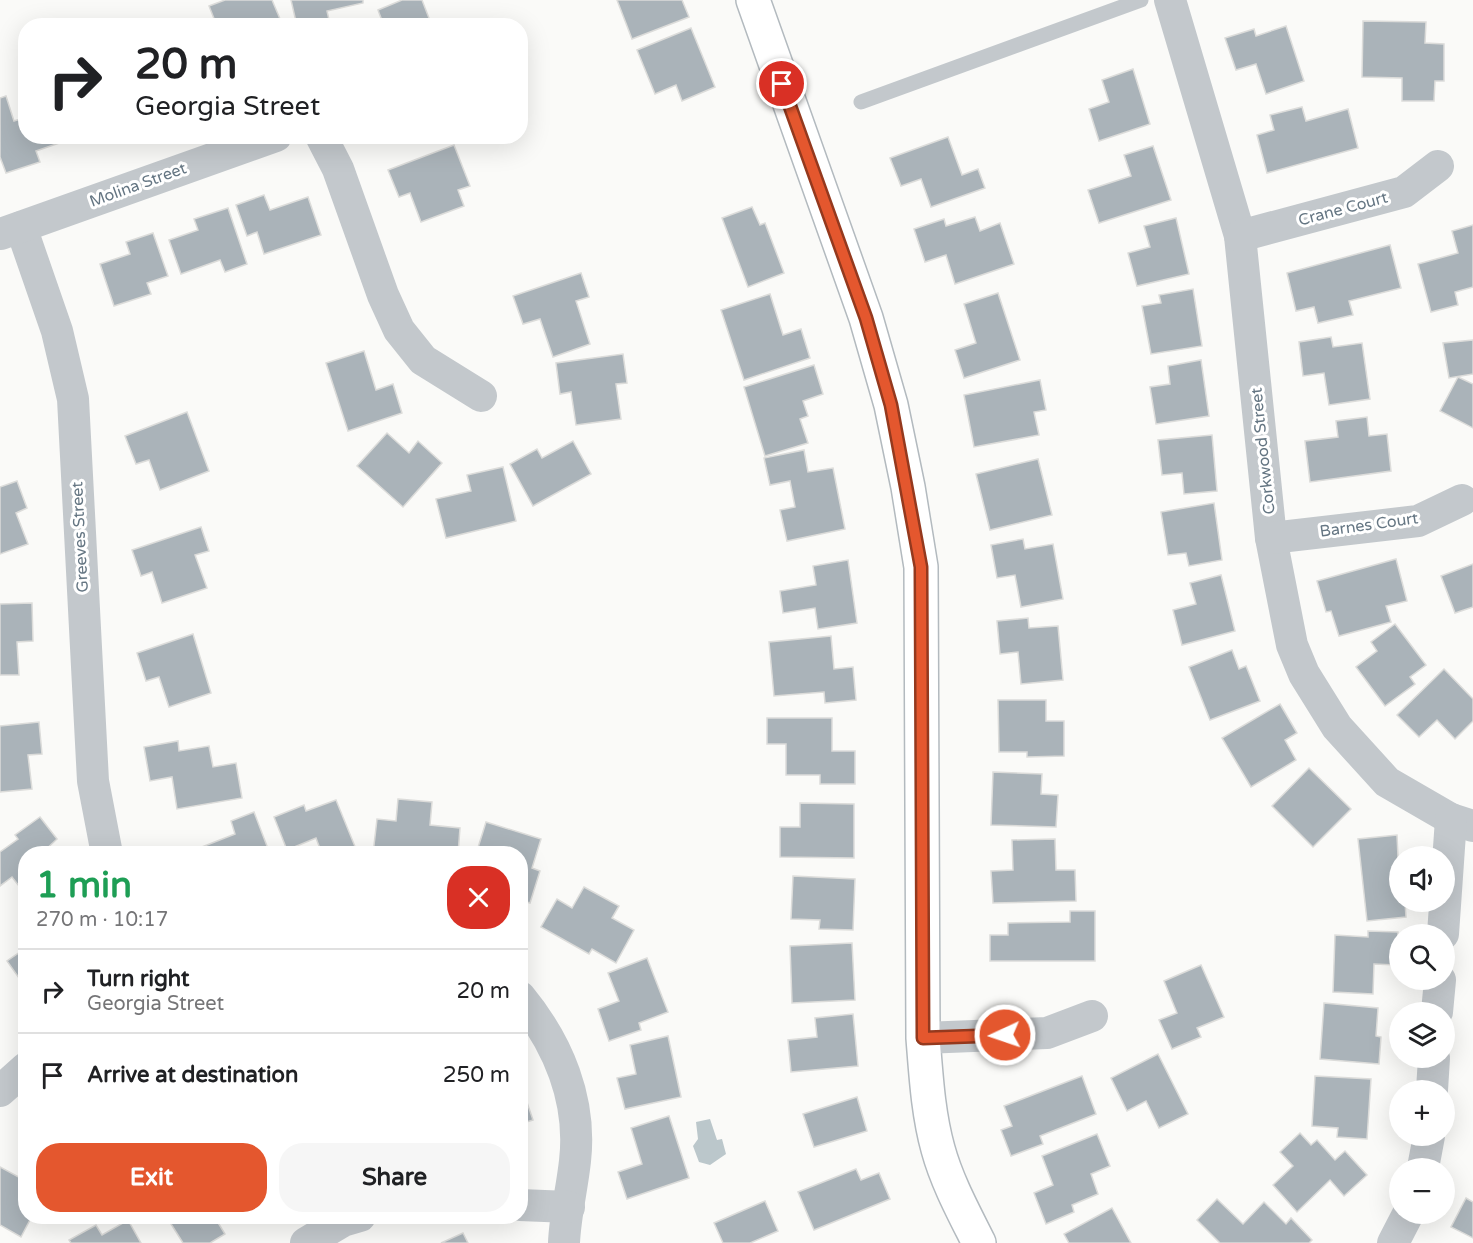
<!DOCTYPE html>
<meta charset="utf-8">
<style>
:root{--surface:#fff;--page:#f6f6f6;--text:#202124;--muted:#757577;--line:#e0e0e0;--accent:#e4572e}
body{margin:0;font-family:"Varela Round",sans-serif;background:var(--page);color:var(--text);height:100vh;display:flex;flex-direction:column;font-size:22px;white-space:nowrap}
*{box-sizing:border-box;margin:0}
p{font-size:20px;color:var(--muted)}
.icon{flex:none;width:33px;height:33px;fill:none;stroke:currentColor;stroke-width:2;stroke-linecap:round;stroke-linejoin:round}
.map{position:relative;flex:1;overflow:hidden}
.side{position:absolute;left:18px;top:846px;width:510px;height:378px;display:flex;flex-direction:column;background:var(--surface);border-radius:24px;box-shadow:0 6px 24px #0002}
.side>*{flex:none}
.banner{position:absolute;left:18px;top:18px;width:510px;height:126px;border-radius:24px;box-shadow:0 6px 24px #0002;background:#fff;color:var(--text);overflow:hidden}
.buttons{position:absolute;left:1389px;top:846px;display:grid;gap:12px}
.buttons a{display:grid;place-items:center;width:66px;height:66px;border-radius:50%;background:var(--surface);box-shadow:0 6px 24px #0002;font-size:30px}
.pin{position:absolute;display:grid;place-items:center;width:51px;height:51px;color:#fff;margin:-26px;border:3px solid #fff;border-radius:50%;box-shadow:0 2px 6px #0007}
.me{position:absolute;width:66px;margin:-33px;rotate:267deg;stroke-linejoin:round;filter:drop-shadow(0 0 4px #0008)}
.turn{display:flex;align-items:center;gap:21px;height:126px;padding:0 18px;font-size:27px}
.turn .icon{width:78px;height:78px;stroke-width:2.5}
.turn b{display:block;font-size:42px;line-height:51px}
.round{display:grid;place-items:center;flex:none;width:63px;height:63px;border-radius:24px;background:var(--page)}
.overview{display:flex;align-items:center;justify-content:space-between;height:102px;padding:0 18px}
h1{font-size:36px;font-weight:800;line-height:45px;color:#1e9e55}
.action{display:flex;gap:12px;margin-top:auto;padding:12px 18px}
.action a{flex:1;height:69px;border-radius:24px;background:var(--accent);color:#fff;font-size:24px;font-weight:800;line-height:69px;text-align:center}
.action a+a{background:var(--page);color:var(--text)}
ul{padding:0;list-style:none}
li{display:flex;align-items:center;gap:18px;height:84px;padding:0 18px;border-top:2px solid var(--line)}
li div{flex:1}
li b{display:block;font-size:22px}
li em{font-style:normal}
.map>svg:first-child{display:block}
</style>
<div class="map">
<svg width="1473" height="1243" viewBox="0 0 1473 1243">
<rect width="100%" height="100%" fill="#fafaf8"/>
<!-- water -->
<polygon fill="#bbc7cb" points="710,1119 717,1140 722,1139 726,1154 710,1165 699,1162 693,1146 698,1139 696,1122"/>
<!-- building -->
<g fill="#aab3b9" stroke="#dcdcda" stroke-width="1.5">
<polygon points="225,0 272,0 283,26 217,26 209,6"/>
<polygon points="291,0 363,0 363,3 327,11 330,24 297,26"/>
<polygon points="402,0 422,0 432,26 384,26 378,10"/>
<polygon points="617,0 682,0 689,17 632,39"/>
<polygon points="1363,21 1426,22 1425,43 1444,44 1444,81 1435,81 1434,101 1402,101 1402,78 1362,77"/>
<polygon points="1286,26 1304,81 1266,94 1256,64 1236,70 1225,38 1254,29 1256,36"/>
<polygon points="691,28 715,87 682,101 676,85 655,94 637,50"/>
<polygon points="1133,69 1150,124 1099,141 1089,109 1109,102 1102,80"/>
<polygon points="6,96 14,121 26,117 26,136 63,136 65,141 36,151 40,162 6,173 0,157 0,98"/>
<polygon points="1302,107 1306,121 1348,109 1358,148 1267,173 1257,135 1274,130 1270,115"/>
<polygon points="948,137 962,175 978,169 985,188 931,207 921,179 901,186 890,158"/>
<polygon points="454,145 470,186 458,190 464,206 421,222 410,193 399,197 388,170"/>
<polygon points="1153,146 1171,200 1099,223 1088,190 1131,176 1124,155"/>
<polygon points="264,195 270,210 308,197 321,235 264,254 257,232 247,236 236,205"/>
<polygon points="752,207 760,225 765,223 784,273 748,287 722,218"/>
<polygon points="228,208 247,264 225,272 220,260 181,274 169,240 198,230 194,219"/>
<polygon points="975,217 980,231 1000,223 1014,264 955,284 946,255 925,262 914,229 944,219 946,226"/>
<polygon points="1176,218 1189,274 1137,286 1128,253 1150,247 1144,226"/>
<polygon points="1473,225 1473,287 1455,292 1458,305 1431,312 1418,264 1458,253 1452,231"/>
<polygon points="153,233 168,276 147,283 151,294 114,306 100,264 130,254 126,242"/>
<polygon points="1390,245 1401,288 1349,301 1353,315 1318,323 1314,307 1296,311 1287,273"/>
<polygon points="581,273 589,297 576,301 590,344 553,357 540,319 523,324 513,296"/>
<polygon points="1193,289 1202,346 1151,354 1142,306 1161,303 1159,295"/>
<polygon points="998,293 1020,360 964,378 955,350 976,343 964,304"/>
<polygon points="770,294 783,335 801,329 810,358 744,380 721,310"/>
<polygon points="1331,337 1333,347 1362,343 1370,399 1329,405 1324,373 1303,376 1299,342"/>
<polygon points="1473,340 1473,374 1449,378 1443,343"/>
<polygon points="364,351 376,390 393,384 402,413 348,431 326,363"/>
<polygon points="623,354 627,383 616,384 621,419 576,425 571,392 560,394 556,363"/>
<polygon points="1201,360 1209,416 1156,424 1150,387 1170,384 1168,366"/>
<polygon points="814,365 823,394 803,401 808,416 800,419 808,443 765,456 744,387"/>
<polygon points="1458,377 1473,384 1473,428 1440,411"/>
<polygon points="1040,380 1046,410 1034,412 1039,435 974,447 964,395"/>
<polygon points="187,412 209,471 160,490 149,460 136,464 125,436"/>
<polygon points="1367,417 1369,436 1387,434 1391,471 1310,482 1305,441 1338,437 1336,421"/>
<polygon points="387,433 409,453 418,441 442,463 403,507 357,466"/>
<polygon points="1212,435 1217,491 1184,494 1182,473 1162,475 1158,440"/>
<polygon points="573,441 591,474 533,506 510,464 537,449 542,458"/>
<polygon points="804,450 808,472 833,468 845,529 787,541 780,510 795,507 790,481 770,485 764,458"/>
<polygon points="1038,459 1052,515 990,530 976,474"/>
<polygon points="503,467 516,521 446,538 436,499 471,491 467,475"/>
<polygon points="17,481 27,508 16,513 28,544 0,554 0,487"/>
<polygon points="1214,503 1222,560 1189,566 1186,553 1168,555 1161,512"/>
<polygon points="201,527 209,551 195,555 207,588 162,603 152,572 141,576 132,550"/>
<polygon points="1023,539 1025,549 1053,544 1063,599 1021,607 1015,575 997,578 991,545"/>
<polygon points="1396,559 1407,601 1386,606 1391,622 1339,636 1331,611 1326,612 1317,581"/>
<polygon points="848,560 857,623 818,629 815,608 783,613 780,591 816,585 813,566"/>
<polygon points="1473,564 1473,607 1455,613 1441,576"/>
<polygon points="1221,575 1235,631 1182,645 1173,610 1196,604 1190,583"/>
<polygon points="32,603 33,641 17,642 19,675 0,675 0,604"/>
<polygon points="1028,618 1029,628 1058,626 1063,680 1021,684 1018,652 1000,654 997,621"/>
<polygon points="1395,624 1426,665 1410,677 1415,684 1385,706 1356,667 1377,651 1371,642"/>
<polygon points="193,634 211,693 169,707 159,677 146,681 137,653"/>
<polygon points="831,636 834,669 853,667 856,700 825,703 824,692 774,696 769,642"/>
<polygon points="1232,650 1239,669 1246,666 1260,701 1210,720 1189,667"/>
<polygon points="1444,669 1473,699 1473,721 1455,739 1437,720 1419,737 1397,715"/>
<polygon points="998,700 1046,700 1046,721 1064,721 1064,756 1027,757 1027,752 999,752"/>
<polygon points="1280,704 1297,733 1285,740 1296,760 1251,787 1222,738"/>
<polygon points="767,718 832,718 832,751 855,751 855,784 820,784 820,775 786,775 786,744 767,744"/>
<polygon points="39,722 42,754 28,755 32,789 0,792 0,726"/>
<polygon points="178,741 179,751 209,746 213,767 236,763 242,798 177,809 172,777 150,781 144,747"/>
<polygon points="1309,768 1351,809 1313,847 1272,806"/>
<polygon points="993,772 1042,774 1041,794 1058,795 1056,827 991,825"/>
<polygon points="398,799 432,802 430,825 460,828 458,854 373,854 377,819 396,821"/>
<polygon points="336,800 356,849 343,854 322,854 316,838 287,850 274,817 304,805 306,811"/>
<polygon points="800,803 854,804 854,858 780,857 780,827 800,827"/>
<polygon points="254,812 270,854 184,854 235,834 231,821"/>
<polygon points="40,817 57,839 41,854 26,854 26,895 12,877 0,886 0,852 18,839 15,835"/>
<polygon points="486,822 541,839 532,868 540,871 530,903 520,900 520,854 476,854"/>
<polygon points="1397,835 1400,902 1405,902 1406,917 1367,921 1358,839"/>
<polygon points="1055,839 1056,870 1075,870 1076,901 993,903 991,871 1013,870 1012,840"/>
<polygon points="793,876 855,879 853,930 819,929 820,920 791,919"/>
<polygon points="584,887 619,906 612,918 634,930 616,963 592,949 589,954 541,927 557,899 572,908"/>
<polygon points="1070,911 1095,911 1095,961 990,961 990,935 1008,935 1008,923 1070,922"/>
<polygon points="1368,931 1398,932 1397,965 1374,964 1373,994 1333,992 1335,935 1368,937"/>
<polygon points="852,943 855,1000 792,1003 790,946"/>
<polygon points="26,948 26,988 7,961"/>
<polygon points="647,958 668,1012 639,1023 641,1030 609,1041 598,1009 619,1001 608,973"/>
<polygon points="1201,965 1224,1017 1197,1028 1201,1037 1172,1049 1159,1020 1177,1013 1164,981"/>
<polygon points="1324,1003 1378,1008 1376,1036 1381,1037 1379,1064 1320,1059"/>
<polygon points="853,1014 858,1066 791,1072 788,1040 817,1037 815,1018"/>
<polygon points="668,1036 681,1097 625,1109 617,1078 636,1074 630,1045"/>
<polygon points="1158,1054 1188,1114 1159,1128 1146,1101 1127,1111 1111,1078"/>
<polygon points="1082,1076 1096,1114 1040,1136 1043,1144 1011,1156 1001,1130 1012,1126 1004,1106"/>
<polygon points="1315,1076 1371,1079 1367,1139 1337,1137 1338,1128 1312,1126"/>
<polygon points="520,1082 533,1120 520,1124"/>
<polygon points="857,1097 867,1131 814,1147 803,1114"/>
<polygon points="669,1116 689,1178 627,1199 618,1172 642,1164 631,1128"/>
<polygon points="1300,1133 1311,1145 1317,1140 1335,1160 1345,1151 1367,1175 1344,1196 1330,1180 1297,1212 1273,1185 1293,1166 1280,1152"/>
<polygon points="1097,1134 1110,1166 1091,1174 1098,1194 1072,1205 1074,1212 1046,1224 1034,1193 1053,1185 1042,1156"/>
<polygon points="0,1167 26,1181 26,1216 32,1216 21,1237 0,1225"/>
<polygon points="856,1169 861,1180 879,1173 890,1199 814,1230 798,1192"/>
<polygon points="1466,1198 1473,1202 1473,1238 1451,1227"/>
<polygon points="1217,1199 1243,1224 1264,1202 1286,1224 1291,1218 1312,1240 1309,1243 1220,1243 1197,1220"/>
<polygon points="765,1201 778,1231 750,1243 723,1243 714,1223"/>
<polygon points="1112,1208 1131,1243 1069,1243 1064,1234"/>
<polygon points="166,1216 214,1216 225,1234 210,1243 183,1243"/>
<polygon points="128,1220 141,1243 71,1243 69,1240 96,1225 102,1235"/>
<polygon points="463,1233 468,1243 441,1243"/>
</g>
<g fill="none" stroke-linecap="round" stroke-linejoin="round">
<!-- secondary casing -->
<g stroke="#b3babf" stroke-width="36">
<path id="secondary" d="M753,0l113,318 25,87 17,82 13,80 2,471c3,37 5,75 15,111 9,33 26,64 41,94"/>
</g>
<!-- lane -->
<polyline stroke="#c3c8cc" stroke-width="15" points="861,102 1141,0"/>
<!-- street -->
<g stroke="#c3c8cc" stroke-width="32">
<polyline points="1170,0 1240,236 1271,538 1292,645 1304,674 1337,727 1387,782 1451,819 1473,826"/>
<polyline points="321,136 338,169 383,295 399,330 423,360 481,396"/>
<polyline points="21,227 57,331 73,399 93,781 107,854"/>
<polyline points="1,234 276,136"/>
<polyline points="1240,236 1404,192 1438,166"/>
<polyline points="1271,538 1418,521 1462,500"/>
<polyline points="1443,934 1451,819"/>
<path d="M520,997c38,46 62,103 55,164 -3,28 -10,55 -11,82"/>
<polyline points="1437,1012 1440,980"/>
<polyline points="923,1038 1047,1033 1092,1016"/>
<polyline points="1432,1090 1434,1058"/>
<polyline points="0,1091 26,1068"/>
<polyline points="1423,1168 1429,1136"/>
<polyline points="520,1205 569,1207"/>
<polyline points="306,1243 343,1221 360,1216"/>
<polyline points="1393,1243 1408,1214"/>
</g>
<!-- secondary -->
<use href="#secondary" stroke="#fff" stroke-width="33"/>
</g>
<g fill="none" stroke-linecap="round" stroke-linejoin="round">
<!-- route casing -->
<g stroke="#94391e" stroke-width="15">
<polyline id="route" points="782,84 866,318 891,405 921,567 923,1038 1005,1035"/>
</g>
<!-- route -->
<use href="#route" stroke="#e4572e" stroke-width="10"/>
</g>
<g text-anchor="middle" dominant-baseline="central" stroke-width="6" stroke-linejoin="round" paint-order="stroke">
<!-- street labels -->
<g font-size="16" fill="#657683" stroke="#fff">
<text transform="translate(138 185) rotate(-20)">Molina Street</text>
<text transform="translate(1343 209) rotate(-15)">Crane Court</text>
<text transform="translate(1263 451) rotate(-96)">Corkwood Street</text>
<text transform="translate(1369 525) rotate(-8)">Barnes Court</text>
<text transform="translate(80 537) rotate(-93)">Greeves Street</text>
</g>
</g>
</svg>
<div class="buttons">
<a><svg class="icon" aria-label="sound" viewBox="0 0 24 24"><path d="M4 9h4l5-4v14l-5-4H4zM17 9q2 3 0 6"/></svg></a>
<a><svg class="icon" aria-label="search" viewBox="0 0 24 24"><circle cx="10" cy="10" r="6"/><path d="M15 15l6 6"/></svg></a>
<a><svg class="icon" aria-label="layers" viewBox="0 0 24 24"><path d="M12 4l9 5-9 5-9-5zM3 14l9 5 9-5"/></svg></a>
<a>+</a>
<a>−</a>
</div>
<div class="pin" style="left:782px;top:84px;background:#d93025"><svg class="icon" aria-label="arrive" viewBox="0 0 24 24"><path d="M6 21V4h12l-3 4 3 4H6"/></svg></div>
<svg class="me" style="left:1005px;top:1035px" viewBox="-20 -20 40 40"><circle r="17" fill="#e4572e" stroke="#fff" stroke-width="3"/><path d="M0-11L8 9 0 5-8 9z" fill="#fff"/></svg>
<div class="banner">
<div class="turn"><svg class="icon" aria-label="right" viewBox="0 0 24 24"><path d="M7 20v-9h11M14 6l5 5-5 5"/></svg><div><b>20 m</b>Georgia Street</div></div>
</div>
<section class="side">
<div class="overview"><div><h1>1 min</h1><p>270 m · 10:17</p></div><a class="round" style="background:#d93025;color:#fff"><svg class="icon" aria-label="close" viewBox="0 0 24 24"><path d="M6 6l12 12M18 6L6 18"/></svg></a></div>
<ul>
<li><svg class="icon" aria-label="right" viewBox="0 0 24 24"><path d="M7 20v-9h11M14 6l5 5-5 5"/></svg><div><b>Turn right</b><p>Georgia Street</p></div><em>20 m</em></li>
<li><svg class="icon" aria-label="arrive" viewBox="0 0 24 24"><path d="M6 21V4h12l-3 4 3 4H6"/></svg><div><b>Arrive at destination</b></div><em>250 m</em></li>
</ul>
<div class="action"><a>Exit</a><a>Share</a></div>
</section>
</div>
